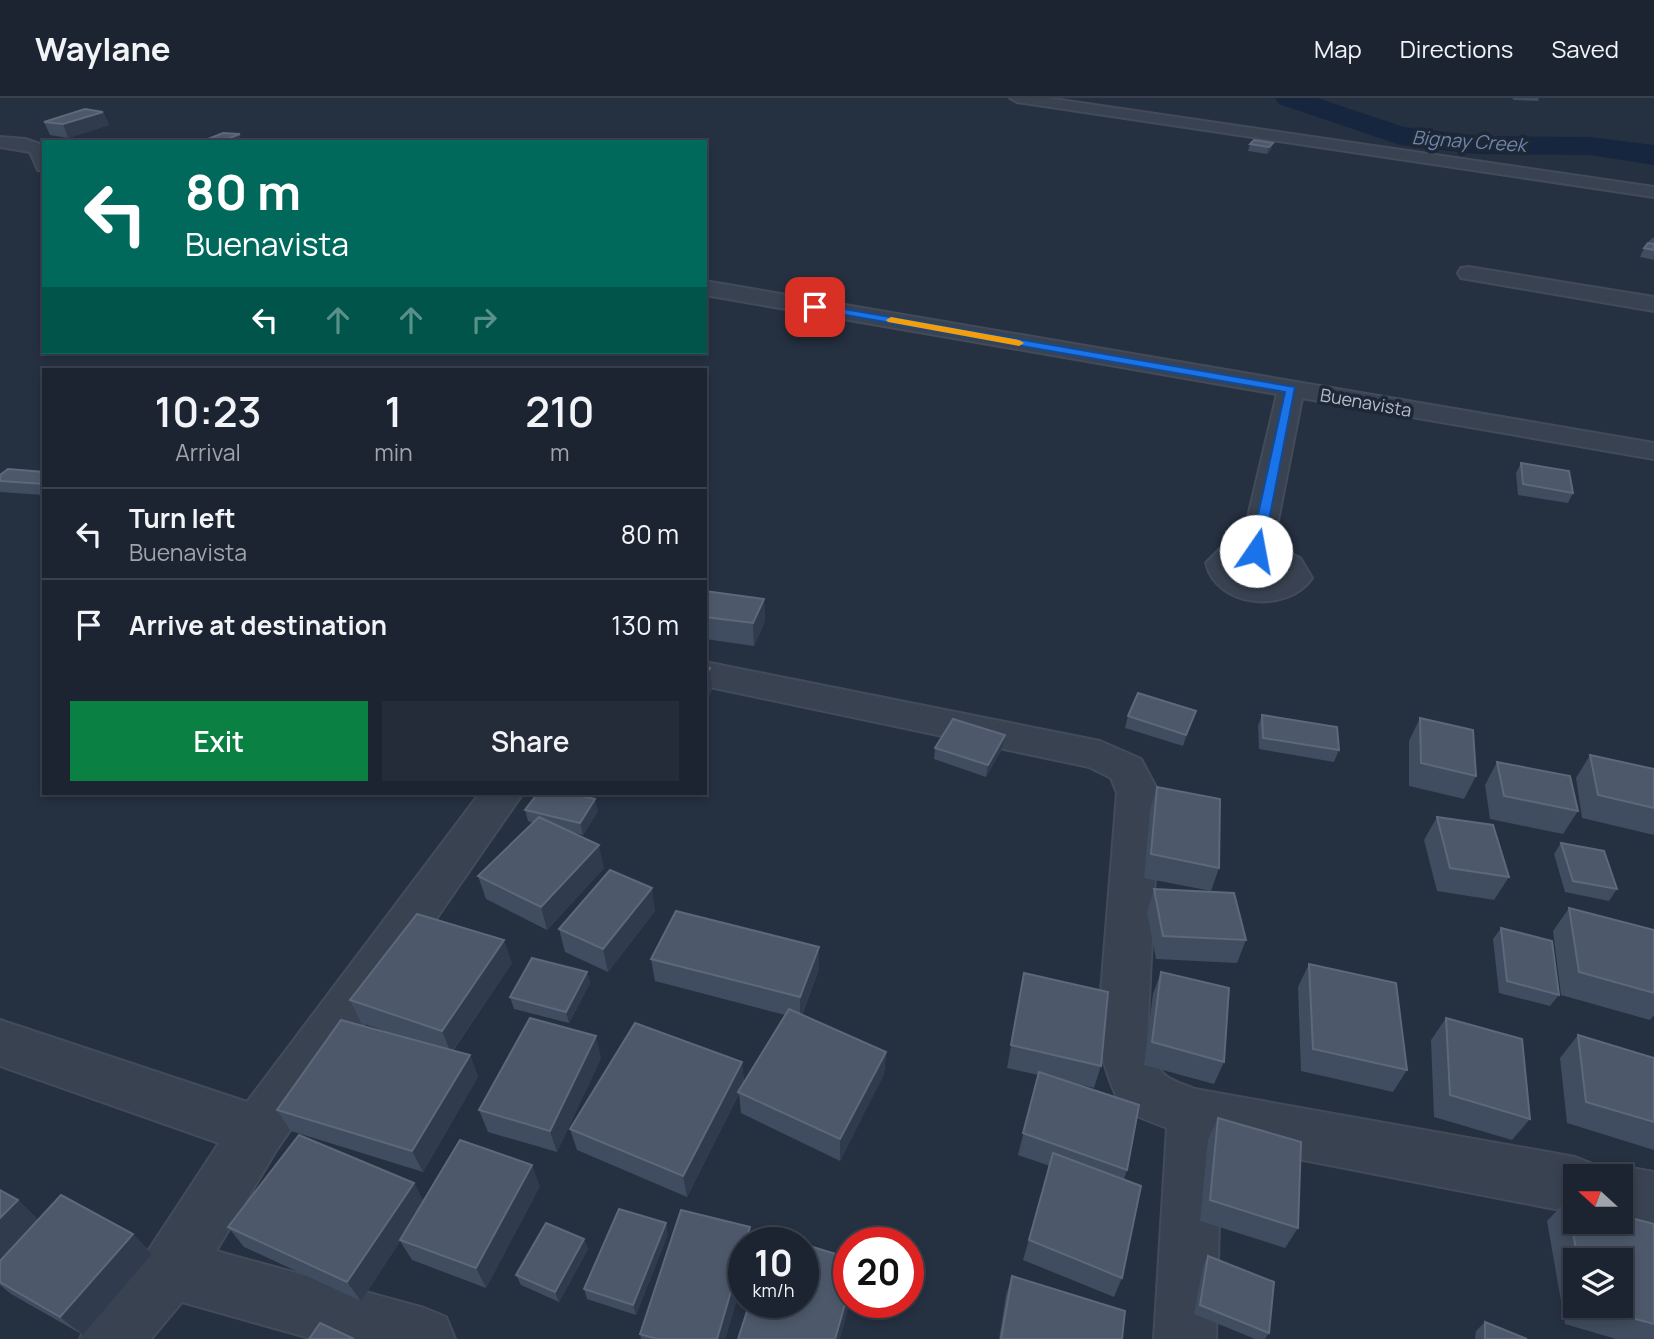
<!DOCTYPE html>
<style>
:root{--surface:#1c2431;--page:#252c39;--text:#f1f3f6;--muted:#a0a4ab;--line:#3a414d;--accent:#0b8043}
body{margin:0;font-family:Manrope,sans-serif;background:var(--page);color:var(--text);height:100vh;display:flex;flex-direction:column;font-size:26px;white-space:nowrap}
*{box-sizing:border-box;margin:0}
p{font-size:23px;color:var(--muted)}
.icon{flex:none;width:38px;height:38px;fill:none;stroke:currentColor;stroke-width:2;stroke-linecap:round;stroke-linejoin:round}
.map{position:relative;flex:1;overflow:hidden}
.sheet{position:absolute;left:42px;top:270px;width:665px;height:427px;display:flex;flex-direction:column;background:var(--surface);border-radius:0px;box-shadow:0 4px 10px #0003,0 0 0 2px var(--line)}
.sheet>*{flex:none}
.top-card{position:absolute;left:42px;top:42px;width:665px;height:214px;border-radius:0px;box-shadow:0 4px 10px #0003,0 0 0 2px var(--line);background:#00695c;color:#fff;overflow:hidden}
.needle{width:46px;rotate:291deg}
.controls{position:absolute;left:1563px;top:1066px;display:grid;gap:14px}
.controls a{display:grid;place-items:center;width:70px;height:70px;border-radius:0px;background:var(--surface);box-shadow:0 4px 10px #0003,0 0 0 2px var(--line);font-size:35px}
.speed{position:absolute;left:728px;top:1129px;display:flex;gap:14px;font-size:35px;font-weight:700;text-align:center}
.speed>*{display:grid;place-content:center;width:91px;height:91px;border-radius:50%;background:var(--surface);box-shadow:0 4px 10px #0003,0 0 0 2px var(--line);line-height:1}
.speed small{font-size:18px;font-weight:400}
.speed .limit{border:10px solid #d22;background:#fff;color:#111}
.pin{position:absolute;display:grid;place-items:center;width:60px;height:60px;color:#fff;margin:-30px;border-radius:14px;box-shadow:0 4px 10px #0006}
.me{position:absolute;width:77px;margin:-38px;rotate:12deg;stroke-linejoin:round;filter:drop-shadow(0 0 5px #0008)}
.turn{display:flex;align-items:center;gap:24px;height:147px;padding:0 28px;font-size:32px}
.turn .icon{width:91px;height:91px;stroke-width:2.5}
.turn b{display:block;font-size:49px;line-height:60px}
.lanes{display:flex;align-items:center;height:66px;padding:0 28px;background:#0003;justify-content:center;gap:35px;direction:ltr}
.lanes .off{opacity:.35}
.eta{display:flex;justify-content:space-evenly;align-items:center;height:119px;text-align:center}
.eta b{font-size:42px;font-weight:600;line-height:49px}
.action{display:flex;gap:14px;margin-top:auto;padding:14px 28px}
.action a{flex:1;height:80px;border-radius:0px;background:var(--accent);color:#fff;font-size:28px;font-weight:600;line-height:80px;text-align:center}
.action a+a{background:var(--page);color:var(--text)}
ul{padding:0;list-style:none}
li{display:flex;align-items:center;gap:21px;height:91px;padding:0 28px;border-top:2px solid var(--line)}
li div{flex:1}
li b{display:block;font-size:26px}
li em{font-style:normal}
header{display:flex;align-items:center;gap:42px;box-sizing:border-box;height:98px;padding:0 35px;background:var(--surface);border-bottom:2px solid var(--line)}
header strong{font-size:33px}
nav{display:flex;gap:38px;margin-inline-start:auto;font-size:24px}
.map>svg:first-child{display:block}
</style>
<header>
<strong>Waylane</strong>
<nav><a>Map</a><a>Directions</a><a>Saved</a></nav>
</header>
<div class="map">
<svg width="1654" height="1241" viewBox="0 0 1654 1241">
<rect width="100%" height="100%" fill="#253041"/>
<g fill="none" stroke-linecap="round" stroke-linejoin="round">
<!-- river -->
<polygon fill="#17263f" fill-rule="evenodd" points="1275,0 1317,0 1404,29 1477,38 1589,39 1654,47 1654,67 1589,57 1477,56 1400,47 1279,6"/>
<!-- minor casing -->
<g stroke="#434b5a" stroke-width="4">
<g id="minor">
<polygon points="1010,0 1047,0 1654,89 1654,99 1017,4"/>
<polygon points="0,39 25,41 43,47 44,73 38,72 30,54 0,49"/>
<polygon points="1469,169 1654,199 1654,213 1461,180 1458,175 1461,170"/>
<path d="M705,183l949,162v16l-352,-61 -29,148 27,12 12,20c-25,36 -95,30 -106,-15l17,-17 19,-4 35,-148 -572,-99zM1244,463c13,0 29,2 34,16 -13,8 -34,4 -39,-12z"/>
<path d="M705,564l395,79 41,18 18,34 -12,248c13,35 13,35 48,48l380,68 20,8 4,11 21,-10 34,6v56l-35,-6 1,-46h-45v37l-354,-69 -5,195h-62l13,-211 -38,-15 -12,-15 -7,-17 -13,-40 20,-248 -6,-15 -22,-11 -384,-81z"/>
<polygon points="480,695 523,695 277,1051 216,1153 424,1210 446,1219 455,1241 313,1241 182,1204 151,1241 80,1241 89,1219 150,1150 219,1045 0,968 0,922 247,1004"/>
</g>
</g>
<!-- minor -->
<use href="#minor" fill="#394251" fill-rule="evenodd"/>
</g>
<!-- wall -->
<g fill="#404c5f" fill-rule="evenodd">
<polygon points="1512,0 1539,0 1538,3 1514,2"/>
<polygon points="103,14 109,27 68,40 50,37 44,24"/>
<polygon points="1273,45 1271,52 1267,56 1248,53 1250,46"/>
<polygon points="1654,139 1654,162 1640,159 1644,150 1650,142"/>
<polygon points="1521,365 1573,395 1568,405 1518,397 1516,375"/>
<polygon points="44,374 44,397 0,394 0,377"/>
<polygon points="705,493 764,501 765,523 754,548 705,541"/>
<polygon points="1196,613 1183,648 1125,630 1128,618"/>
<polygon points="1262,617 1339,652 1334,664 1259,651 1258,628"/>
<polygon points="1420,620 1476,678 1464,701 1409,688 1409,643"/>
<polygon points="1003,649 986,679 934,661 935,650"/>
<polygon points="1590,657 1654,671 1654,737 1582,720 1576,680"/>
<polygon points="1497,664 1578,713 1563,736 1490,721 1485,687"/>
<polygon points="1157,689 1219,770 1211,793 1144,780 1150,712"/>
<polygon points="525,712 598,713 583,737 571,734 604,770 547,832 486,801 478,778 533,725 528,723"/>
<polygon points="1437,719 1509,779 1494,802 1437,793 1424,742"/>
<polygon points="1561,745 1617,791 1609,803 1565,794 1554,756"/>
<polygon points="1154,791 1246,842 1237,865 1156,861 1147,814"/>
<polygon points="1569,810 1654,832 1654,917 1650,922 1561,897 1553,833"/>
<polygon points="655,813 608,874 565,854 559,831"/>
<polygon points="1501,830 1559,897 1550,908 1499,895 1493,841"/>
<polygon points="819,849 819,871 802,917 886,954 884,976 840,1063 741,1015 739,996 687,1099 577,1052 570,1031 742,964 744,985 785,917 655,883 651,861"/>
<polygon points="512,865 453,953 470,957 478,979 423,1074 291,1033 277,1012 397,937 361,925 350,902"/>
<polygon points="1309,866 1407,972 1393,994 1301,973 1298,889"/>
<polygon points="587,874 590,885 569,925 514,911 510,899"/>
<polygon points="1161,874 1224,964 1214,986 1144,967 1153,896"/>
<polygon points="1024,875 1101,968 1094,990 1070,984 1127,1072 1124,1081 1122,1180 1114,1199 1023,1162 1050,1068 1018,1057 1038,977 1007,970"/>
<polygon points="1446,920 1530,1021 1512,1042 1434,1019 1431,942"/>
<polygon points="1578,937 1654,960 1654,1052 1567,1025 1560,960"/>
<polygon points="601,960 557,1054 488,1034 479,1012"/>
<polygon points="1218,1020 1298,1130 1285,1150 1200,1123 1208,1041"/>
<polygon points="414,1085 423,1103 540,1088 486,1190 412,1162 400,1143 361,1203 244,1149 228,1129"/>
<polygon points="0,1092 18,1102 38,1122 133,1136 152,1156 83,1237 11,1196 0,1187"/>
<path d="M1567,1102l87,24v115h-38l-51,-15 -18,-103zM1575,1162h45v46h-45z"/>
<polygon points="668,1136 636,1217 587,1201 584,1191"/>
<polygon points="584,1141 588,1151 559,1204 521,1187 516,1177"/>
<polygon points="744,1144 744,1177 725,1241 641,1241 640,1236"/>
<polygon points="1208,1158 1269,1235 1265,1241 1255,1241 1194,1216 1203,1168"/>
<polygon points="1012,1178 1122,1241 999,1241 1006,1197"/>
<polygon points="1485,1224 1527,1241 1475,1241 1476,1233"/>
</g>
<!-- shaded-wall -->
<g fill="#303c4e">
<polygon points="103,14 109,27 68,40 63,26"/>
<polygon points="240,36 241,44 219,44"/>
<polygon points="1273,45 1271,52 1267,56 1269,49"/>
<polygon points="764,501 765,523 754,548 753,525"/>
<polygon points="710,570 712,593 705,604 705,578"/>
<polygon points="1196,613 1192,624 1183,648 1186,637"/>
<polygon points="1005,637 1003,649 986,679 988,667"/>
<polygon points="595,701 598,713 583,737 580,725"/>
<polygon points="599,747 604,770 547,832 541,809"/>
<polygon points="652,790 655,813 608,874 603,851"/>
<polygon points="504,842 512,865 451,955 442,933"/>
<polygon points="819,849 819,871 800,921 800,899"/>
<polygon points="587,874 590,885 569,925 566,914"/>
<polygon points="596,938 601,960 557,1054 550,1033"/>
<polygon points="886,954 884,976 840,1063 840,1041"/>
<polygon points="470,957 478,979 423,1074 412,1053"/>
<polygon points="742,964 744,986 738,994 739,996 687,1099 683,1078"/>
<polygon points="532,1067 540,1088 486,1190 476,1170"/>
<polygon points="414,1085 425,1106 361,1203 347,1184"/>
<polygon points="18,1102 39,1123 0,1163 0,1120"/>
<polygon points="666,1125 668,1136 636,1217 633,1207"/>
<polygon points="750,1129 752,1144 745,1144"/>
<polygon points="133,1136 152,1156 83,1237 60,1219"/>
<polygon points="584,1141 588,1151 559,1204 555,1194"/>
<polygon points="744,1149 744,1177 725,1241 717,1241"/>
<polygon points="849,1192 849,1204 850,1204 840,1241 835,1241"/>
</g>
<!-- building -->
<g fill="#4d596b" stroke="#5d687a" stroke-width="2">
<polygon points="85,11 103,14 63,26 44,24"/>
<polygon points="223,35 240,36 219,44 203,43"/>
<polygon points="333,41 344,42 339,44 325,44"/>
<polygon points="1254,42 1273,45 1269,49 1250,46"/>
<polygon points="1648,145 1654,146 1654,152 1644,150"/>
<polygon points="1521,365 1569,373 1573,395 1523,386"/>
<polygon points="8,371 44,374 44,386 0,383 0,377"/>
<polygon points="705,493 764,501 753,525 705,519"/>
<polygon points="705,569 710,570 705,578"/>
<polygon points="1138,595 1196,613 1186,637 1128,618"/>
<polygon points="1262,617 1337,629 1339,652 1263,640"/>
<polygon points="1420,620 1473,632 1476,678 1421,665"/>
<polygon points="953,621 1005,637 988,667 935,650"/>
<polygon points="1590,657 1654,671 1654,710 1598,697"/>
<polygon points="1497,664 1570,678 1578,713 1504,698"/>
<polygon points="1157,689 1220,701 1219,770 1151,756"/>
<polygon points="538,695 567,695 595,701 580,725 525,712"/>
<polygon points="539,719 599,747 541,809 478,778"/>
<polygon points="1437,719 1493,727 1509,779 1450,770"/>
<polygon points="1561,745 1604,753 1617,791 1573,783"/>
<polygon points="610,772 652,790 603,851 559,831"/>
<polygon points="1154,791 1234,795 1246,842 1163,838"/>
<polygon points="1569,810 1654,832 1654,895 1579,874"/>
<polygon points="676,813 819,849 800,899 651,861"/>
<polygon points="417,816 504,842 442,933 350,902"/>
<polygon points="1501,830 1552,843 1559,897 1507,883"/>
<polygon points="532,860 587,874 566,914 510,899"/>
<polygon points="1309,866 1396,885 1407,972 1313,951"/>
<polygon points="1161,874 1229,890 1224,964 1152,944"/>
<polygon points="1024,875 1108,894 1101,968 1011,947"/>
<polygon points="789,911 886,954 840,1041 738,994"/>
<polygon points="530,920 596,938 550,1033 479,1012"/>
<polygon points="1446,920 1522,941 1530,1021 1450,997"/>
<polygon points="341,922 470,957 412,1053 277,1012"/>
<polygon points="635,925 742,964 683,1078 570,1031"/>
<polygon points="1578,937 1654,960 1654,1024 1586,1004"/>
<polygon points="1039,974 1139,1007 1127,1072 1023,1035"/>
<polygon points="1218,1020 1301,1044 1298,1130 1210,1102"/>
<polygon points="299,1037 414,1085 347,1184 228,1129"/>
<polygon points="460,1042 532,1067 476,1170 400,1142"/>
<polygon points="1053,1055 1141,1088 1122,1180 1029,1142"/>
<polygon points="0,1092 18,1102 0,1120"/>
<polygon points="61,1097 133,1136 60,1219 0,1184 0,1163"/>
<polygon points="1567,1102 1575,1104 1575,1124 1620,1124 1620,1117 1654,1126 1654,1226 1588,1208 1620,1208 1620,1162 1578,1162"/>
<polygon points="619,1111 666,1125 633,1207 584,1191"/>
<polygon points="681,1112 750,1129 745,1144 744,1144 744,1149 717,1241 657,1241 640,1236"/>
<polygon points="546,1125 584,1141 555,1194 516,1177"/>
<polygon points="773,1137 798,1144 770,1144"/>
<polygon points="803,1146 849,1160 849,1192 835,1241 738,1241 750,1204 803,1204"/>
<polygon points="1208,1158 1274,1184 1269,1235 1200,1207"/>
<polygon points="1012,1178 1125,1213 1122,1241 1001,1241"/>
<polygon points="1485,1224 1527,1241 1485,1241"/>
<polygon points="320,1225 354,1241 309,1241"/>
</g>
<!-- route -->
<polygon fill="#1a73e8" stroke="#114b97" stroke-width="2" points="815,206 1295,289 1263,453 1256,457 1250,453 1285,294 811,211 810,209"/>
<!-- slow -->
<polygon fill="#f59e0b" points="891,219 1019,242 1024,245 1019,248 888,224 886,222"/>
<g text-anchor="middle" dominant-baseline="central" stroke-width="7" stroke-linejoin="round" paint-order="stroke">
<!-- far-street labels -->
<g font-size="18" fill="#b6bdcb" stroke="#1e2736">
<text transform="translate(1366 304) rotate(10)">Buenavista</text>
</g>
<!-- far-water labels -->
<g font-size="19" font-style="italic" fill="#6e86aa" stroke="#1e2736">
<text transform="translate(1469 43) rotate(4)">Bignay Creek</text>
</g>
</g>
</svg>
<div class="controls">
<a><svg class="needle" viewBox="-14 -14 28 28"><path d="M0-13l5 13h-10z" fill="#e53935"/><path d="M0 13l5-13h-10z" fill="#a0a4ab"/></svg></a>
<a><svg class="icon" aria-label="layers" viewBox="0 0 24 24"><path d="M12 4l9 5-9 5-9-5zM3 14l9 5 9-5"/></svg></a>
</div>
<div class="speed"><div>10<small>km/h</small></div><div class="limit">20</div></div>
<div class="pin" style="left:815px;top:209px;background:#d93025"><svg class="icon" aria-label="arrive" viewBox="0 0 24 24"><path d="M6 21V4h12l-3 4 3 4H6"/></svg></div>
<svg class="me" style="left:1256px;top:453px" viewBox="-20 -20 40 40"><circle r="19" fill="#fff"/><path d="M0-13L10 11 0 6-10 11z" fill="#1a73e8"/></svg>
<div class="top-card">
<div class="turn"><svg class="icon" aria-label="left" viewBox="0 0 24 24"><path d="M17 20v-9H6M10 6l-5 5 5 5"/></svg><div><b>80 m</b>Buenavista</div></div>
<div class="lanes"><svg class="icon" aria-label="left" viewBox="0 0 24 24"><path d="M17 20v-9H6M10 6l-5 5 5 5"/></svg><svg class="icon off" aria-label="ahead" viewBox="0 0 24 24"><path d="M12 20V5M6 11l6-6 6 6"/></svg><svg class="icon off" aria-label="ahead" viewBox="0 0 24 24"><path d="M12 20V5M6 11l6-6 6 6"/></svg><svg class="icon off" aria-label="right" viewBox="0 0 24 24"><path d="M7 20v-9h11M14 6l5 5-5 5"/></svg></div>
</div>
<section class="sheet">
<div class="eta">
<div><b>10:23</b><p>Arrival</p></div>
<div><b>1</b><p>min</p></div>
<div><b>210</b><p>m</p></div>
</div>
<ul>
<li><svg class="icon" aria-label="left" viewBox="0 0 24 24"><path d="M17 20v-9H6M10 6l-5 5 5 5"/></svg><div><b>Turn left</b><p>Buenavista</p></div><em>80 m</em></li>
<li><svg class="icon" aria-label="arrive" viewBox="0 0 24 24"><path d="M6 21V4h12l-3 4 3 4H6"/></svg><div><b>Arrive at destination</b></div><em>130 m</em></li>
</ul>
<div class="action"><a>Exit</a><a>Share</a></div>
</section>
</div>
